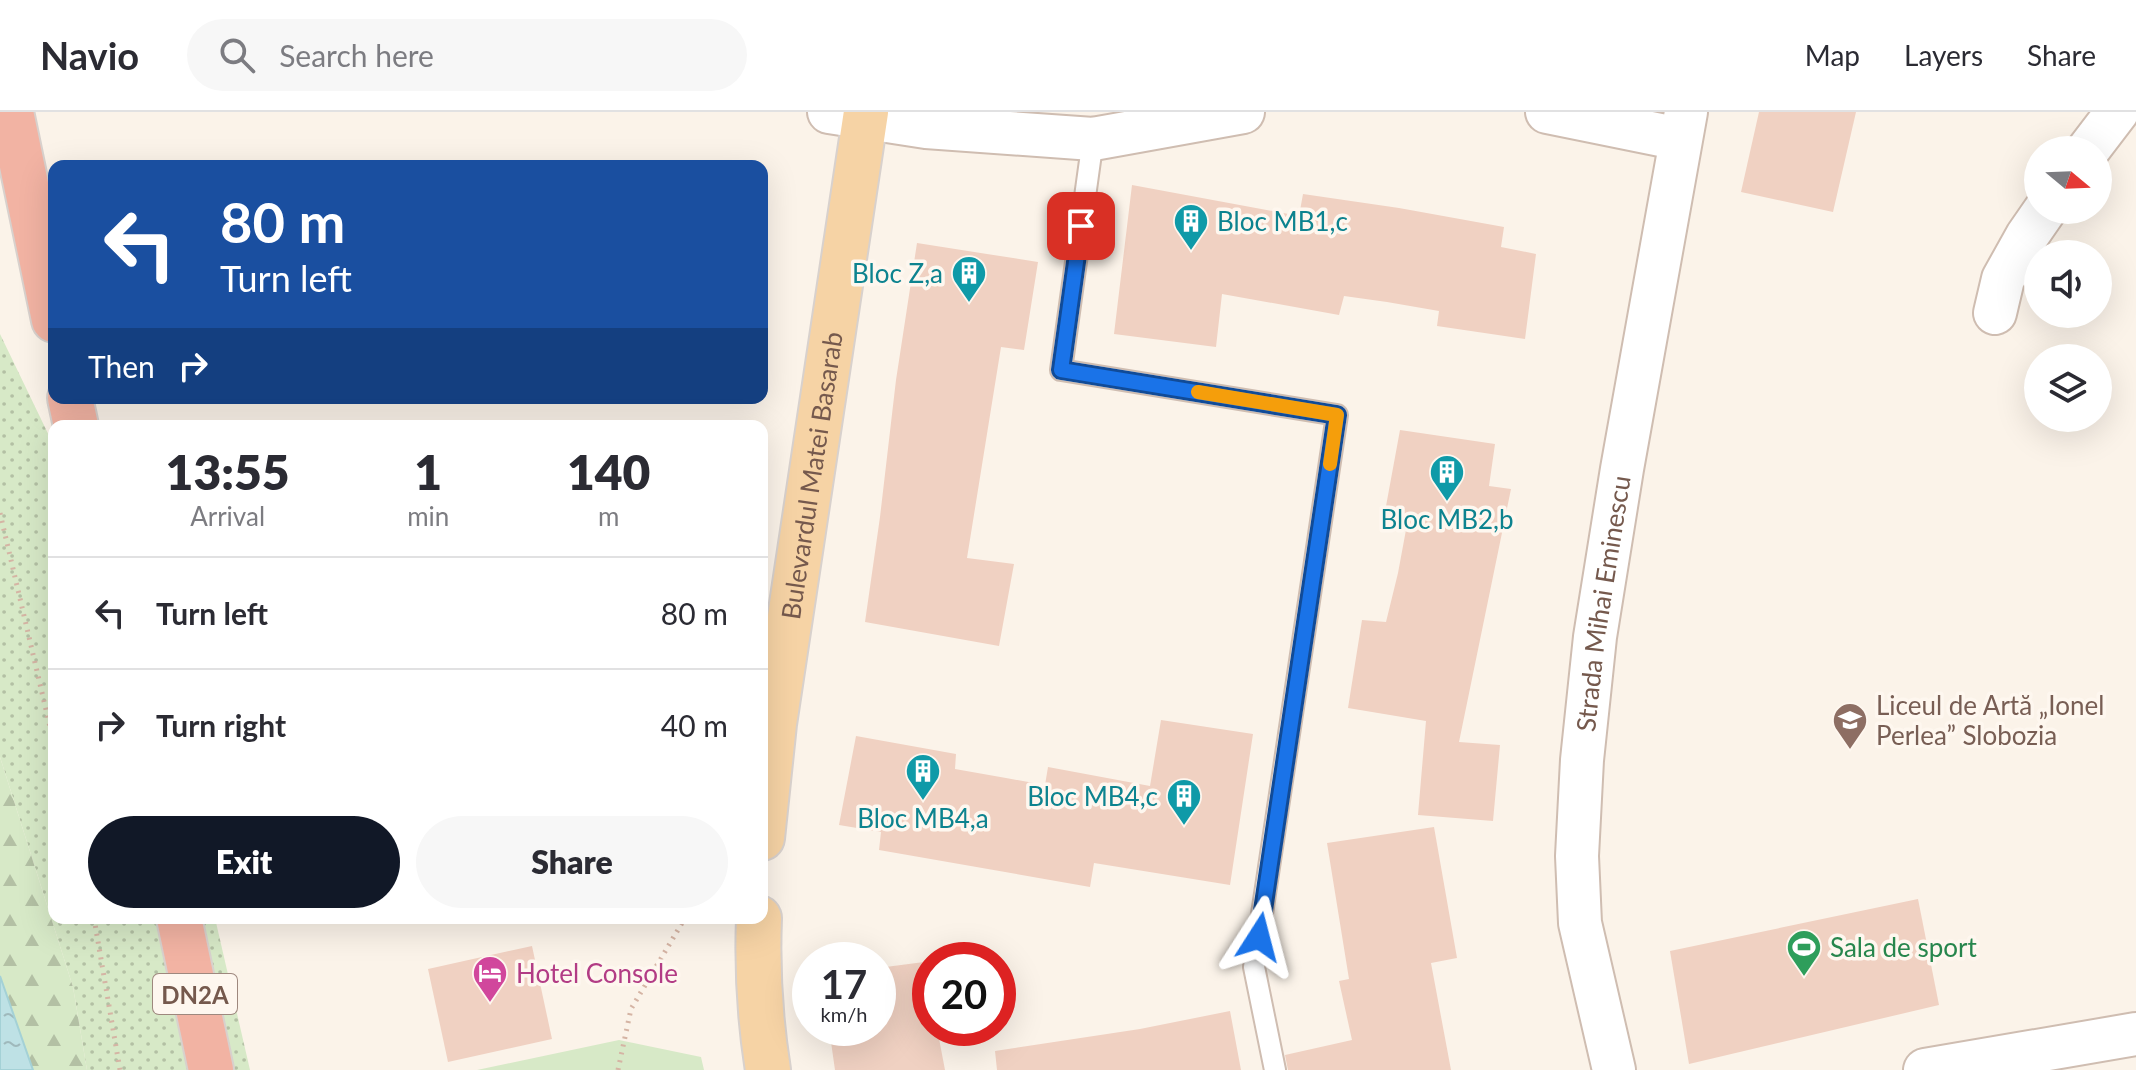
<!DOCTYPE html>
<meta charset="utf-8">
<style>
:root{--surface:#fff;--page:#f7f7f7;--text:#2b2b33;--muted:#7c7c81;--line:#e1e1e2;--accent:#111827}
body{margin:0;font-family:Lato,sans-serif;background:var(--page);color:var(--text);height:100vh;display:flex;flex-direction:column;font-size:30px;white-space:nowrap}
*{box-sizing:border-box;margin:0}
p{font-size:26px;color:var(--muted)}
.icon{flex:none;width:44px;height:44px;fill:none;stroke:currentColor;stroke-width:2;stroke-linecap:round;stroke-linejoin:round}
.map{position:relative;flex:1;overflow:hidden}
.drawer{position:absolute;left:48px;top:308px;width:720px;height:504px;display:flex;flex-direction:column;background:var(--surface);border-radius:16px;box-shadow:0 8px 32px #0002}
.drawer>*{flex:none}
.top-card{position:absolute;left:48px;top:48px;width:720px;height:244px;border-radius:16px;box-shadow:0 8px 32px #0002;background:#1a4fa0;color:#fff;overflow:hidden}
.needle{width:52px;rotate:109deg}
.fabs{position:absolute;left:2024px;top:24px;display:grid;gap:16px}
.fabs a{display:grid;place-items:center;width:88px;height:88px;border-radius:50%;background:var(--surface);box-shadow:0 8px 32px #0002;font-size:40px}
.speed{position:absolute;left:792px;top:830px;display:flex;gap:16px;font-size:40px;font-weight:700;text-align:center}
.speed>*{display:grid;place-content:center;width:104px;height:104px;border-radius:50%;background:var(--surface);box-shadow:0 8px 32px #0002;line-height:1}
.speed small{font-size:20px;font-weight:400}
.speed .limit{border:12px solid #d22;background:#fff;color:#111}
.pin{position:absolute;display:grid;place-items:center;width:68px;height:68px;color:#fff;margin:-34px;border-radius:16px;box-shadow:0 4px 12px #0006}
.me{position:absolute;width:88px;margin:-44px;rotate:9deg;stroke-linejoin:round;filter:drop-shadow(0 0 6px #0008)}
.turn{display:flex;align-items:center;gap:28px;height:168px;padding:0 40px;font-size:36px}
.turn .icon{width:104px;height:104px;stroke-width:2.5}
.turn b{display:block;font-size:56px;line-height:68px}
.then{display:flex;align-items:center;height:76px;padding:0 40px;background:#0003;gap:16px;font-size:30px}
.eta{display:flex;justify-content:space-evenly;align-items:center;height:136px;text-align:center}
.eta b{font-size:48px;font-weight:800;line-height:56px}
.button{display:flex;gap:16px;margin-top:auto;padding:16px 40px}
.button a{flex:1;height:92px;border-radius:48px;background:var(--accent);color:#fff;font-size:32px;font-weight:800;line-height:92px;text-align:center}
.button a+a{background:var(--page);color:var(--text)}
ul{padding:0;list-style:none}
li{display:flex;align-items:center;gap:24px;height:112px;padding:0 40px;border-top:2px solid var(--line)}
li div{flex:1}
li b{display:block;font-size:30px}
li em{font-style:normal}
header{display:flex;align-items:center;gap:48px;box-sizing:border-box;height:112px;padding:0 40px;background:var(--surface);border-bottom:2px solid var(--line)}
header strong{font-size:38px}
nav{display:flex;gap:44px;margin-inline-start:auto;font-size:28px}
.search{width:560px;height:72px;background:var(--page);display:flex;align-items:center;gap:20px;box-sizing:border-box;padding:0 28px;border-radius:44px;color:var(--muted);font-size:30px}
.map>svg:first-child{display:block}
</style>
<header>
<strong>Navio</strong>
<div class="search"><svg class="icon" aria-label="search" viewBox="0 0 24 24"><circle cx="10" cy="10" r="6"/><path d="M15 15l6 6"/></svg>Search here</div>
<nav><a>Map</a><a>Layers</a><a>Share</a></nav>
</header>
<div class="map">
<svg width="2136" height="958" viewBox="0 0 2136 958">
<defs>
<pattern id="grass-dots" width="8" height="8" patternUnits="userSpaceOnUse" patternTransform="scale(2)"><rect width="8" height="8" fill="#d7e9c7"/><path d="M2 2h.1M6 6h.1" fill="none" stroke="#b3c0a4" stroke-width="1.8" stroke-linecap="round"/></pattern>
<pattern id="forest-firs" width="22" height="20" patternUnits="userSpaceOnUse" patternTransform="scale(2)"><rect width="22" height="20" fill="#d7e9c7"/><path d="M5 1l3.5 6h-7zM16 11l3.5 6h-7z" fill="#b3c0a4"/></pattern>
<pattern id="water-ripples" width="26" height="14" patternUnits="userSpaceOnUse" patternTransform="scale(2)"><rect width="26" height="14" fill="#bee1e5"/><path d="M2 4q2-2 4 0t4 0M15 11q2-2 4 0t4 0" fill="none" stroke="#9fb9bc"/></pattern>
</defs>
<rect width="100%" height="100%" fill="#fbf3e9"/>
<!-- grass -->
<polygon fill="url(#grass-dots)" points="0,222 54,334 54,806 215,806 250,958 87,958 73,875 0,645"/>
<!-- forest -->
<polygon fill="url(#forest-firs)" points="0,645 73,875 87,958 33,958 0,864"/>
<!-- park -->
<polygon fill="#d7e9c7" points="619,928 701,945 704,958 477,958"/>
<!-- water -->
<polygon fill="url(#water-ripples)" stroke="#a4d1d6" stroke-width="2" points="0,864 33,958 0,958"/>
<!-- building -->
<g fill="#f0d1c2">
<polygon points="1759,0 1856,0 1833,100 1741,80"/>
<polygon points="1132,73 1299,104 1303,82 1399,96 1504,115 1501,135 1536,142 1525,227 1437,214 1439,199 1387,190 1344,184 1339,203 1222,182 1216,235 1114,222"/>
<polygon points="917,131 1038,150 1024,238 1001,235 967,446 1014,452 999,534 865,510 880,405 896,268"/>
<polygon points="1400,318 1495,332 1489,374 1511,377 1459,630 1500,633 1493,709 1418,703 1426,609 1348,596 1362,508 1386,510 1398,461 1408,407 1384,405"/>
<polygon points="1161,608 1253,622 1230,773 1094,751 1090,775 879,738 881,720 839,713 856,624 956,642 955,657 1006,666 1045,673 1048,655 1150,674"/>
<polygon points="1434,715 1457,846 1431,851 1451,958 1288,958 1285,943 1352,928 1339,869 1349,867 1327,731"/>
<polygon points="1918,787 1939,893 1689,952 1670,839"/>
<polygon points="532,834 552,927 448,950 428,857"/>
<polygon points="924,850 930,882 930,916 937,916 945,958 835,958 829,916 878,916 878,856"/>
<polygon points="1230,899 1241,958 997,958 995,939 1140,917"/>
</g>
<g fill="none" stroke-linecap="round" stroke-linejoin="round">
<!-- lane casing -->
<g stroke="#cfbdb1" stroke-width="24">
<polyline id="lane" points="1093,27 1061,258 1337,303 1254,855 1275,958"/>
</g>
<!-- street casing -->
<g stroke="#cfbdb1" stroke-width="46">
<g id="street">
<polyline points="829,0 926,15 1093,27 1243,0"/>
<polyline points="1547,0 1680,27"/>
<polyline points="2088,38 2117,0"/>
<polyline points="1995,201 2003,167 2027,124 2045,98"/>
<path id="s1" d="M1614,958l-34,-147 -3,-67 5,-96 13,-123 27,-168 64,-357"/>
<polyline points="1925,958 2136,922"/>
</g>
</g>
<!-- primary casing -->
<g stroke="#d8d1cd" stroke-width="48">
<g id="primary">
<path id="s2" d="M762,726l12,-114 92,-612"/>
<path d="M759,806c-2,51 1,102 9,152"/>
</g>
</g>
<!-- highway casing -->
<g stroke="#d8d1cd" stroke-width="48">
<g id="highway">
<polyline points="11,0 54,208"/>
<polyline points="70,286 76,314"/>
<polyline points="179,806 211,958"/>
</g>
</g>
<!-- path -->
<g stroke="#d5b4a4" stroke-width="5" stroke-dasharray="2 6" stroke-linecap="butt">
<polyline points="0,401 54,632"/>
<polyline points="94,806 120,958"/>
<polyline points="618,958 631,897 685,806"/>
</g>
<!-- lane -->
<use href="#lane" stroke="#fff" stroke-width="20"/>
<!-- street -->
<use href="#street" stroke="#fff" stroke-width="42"/>
<!-- primary -->
<use href="#primary" stroke="#f6d3a5" stroke-width="44"/>
<!-- highway -->
<use href="#highway" stroke="#f2b3a3" stroke-width="44"/>
</g>
<g fill="none" stroke-linecap="round" stroke-linejoin="round">
<!-- route casing -->
<g stroke="#114b97" stroke-width="20">
<polyline id="route" points="1081,114 1061,258 1337,303 1259,825"/>
</g>
<!-- route -->
<use href="#route" stroke="#1a73e8" stroke-width="14"/>
<!-- slow -->
<polyline stroke="#f59e0b" stroke-width="14" points="1198,280 1337,303 1330,352"/>
</g>
<!-- icons -->
<defs>
<g id="building-pin" transform="scale(1.8)"><path d="M0 17L-7.5 6A9.5 9.5 0 1 1 7.5 6Z" fill="#0f9aa8" stroke="#fef7ef"/><path d="M-4-6H4V6H1V3H-1V6H-4ZM-2.5-4.3h1.7v1.8h-1.7ZM.8-4.3h1.7v1.8H.8ZM-2.5-1h1.7V.8h-1.7ZM.8-1h1.7V.8H.8Z" fill="#fff"/></g>
<g id="university-pin" transform="scale(1.8)"><path d="M0 17L-7.5 6A9.5 9.5 0 1 1 7.5 6Z" fill="#8d6e63" stroke="#fef7ef"/><path d="M0-5L7-2L0 1L-7-2ZM-4 1L0 2.5L4 1V4Q0 6-4 4Z" fill="#fff"/></g>
<g id="stadium-pin" transform="scale(1.8)"><path d="M0 17L-7.5 6A9.5 9.5 0 1 1 7.5 6Z" fill="#2e9e5b" stroke="#fef7ef"/><path d="M0-5a6.5 5 0 1 0 0 10a6.5 5 0 1 0 0-10ZM-3.5-1.8h7v3.6h-7Z" fill="#fff"/></g>
<g id="hotel-pin" transform="scale(1.8)"><path d="M0 17L-7.5 6A9.5 9.5 0 1 1 7.5 6Z" fill="#d1479c" stroke="#fef7ef"/><path d="M-6-4.5h1.5V1H6V5H4.5V3h-9V5H-6ZM-4 0a1.8 1.8 0 1 1 3.6 0ZM.5 0V-2.5h3Q6-2.5 6 0Z" fill="#fff"/></g>
</defs>
<g fill-rule="evenodd">
<use href="#building-pin" x="1191" y="109"/>
<use href="#building-pin" x="969" y="161"/>
<use href="#building-pin" x="1447" y="360"/>
<use href="#university-pin" x="1850" y="608"/>
<use href="#building-pin" x="923" y="659"/>
<use href="#building-pin" x="1184" y="684"/>
<use href="#stadium-pin" x="1804" y="835"/>
<use href="#hotel-pin" x="490" y="861"/>
</g>
<g text-anchor="middle" dominant-baseline="central" stroke-width="7" stroke-linejoin="round" paint-order="stroke">
<!-- shield labels -->
<rect fill="#fef7ef" stroke="#9e887e" stroke-width="2" x="153" y="862" width="84" height="40" rx="6"/>
<g font-size="24" font-weight="bold" fill="#75594d">
<text x="195" y="882">DN2A</text>
</g>
<!-- culture labels -->
<g font-size="26" fill="#0d838f" stroke="#fef7ef" text-anchor="end">
<text x="1217" y="109" text-anchor="start">Bloc MB1,c</text>
<text x="943" y="161">Bloc Z,a</text>
<text x="1447" y="407" text-anchor="middle">Bloc MB2,b</text>
<text x="1158" y="684">Bloc MB4,c</text>
<text x="923" y="706" text-anchor="middle">Bloc MB4,a</text>
</g>
<!-- street labels -->
<g font-size="26" fill="#75594d" stroke="#fef7ef">
<text stroke="none"><textPath href="#s2" startOffset="366">Bulevardul Matei Basarab</textPath></text>
<text stroke="none"><textPath href="#s1" startOffset="472">Strada Mihai Eminescu</textPath></text>
</g>
<!-- education labels -->
<g font-size="26" fill="#785e54" stroke="#fef7ef" text-anchor="start">
<text x="1876" y="593">Liceul de Artă „Ionel<tspan x="1876" dy="30">Perlea” Slobozia</tspan></text>
</g>
<!-- leisure labels -->
<g font-size="26" fill="#27864d" stroke="#fef7ef" text-anchor="start">
<text x="1830" y="835">Sala de sport</text>
</g>
<!-- hotel labels -->
<g font-size="26" fill="#b23c85" stroke="#fef7ef" text-anchor="start">
<text x="516" y="861">Hotel Console</text>
</g>
</g>
</svg>
<div class="fabs">
<a><svg class="needle" viewBox="-14 -14 28 28"><path d="M0-13l5 13h-10z" fill="#e53935"/><path d="M0 13l5-13h-10z" fill="#7c7c81"/></svg></a>
<a><svg class="icon" aria-label="sound" viewBox="0 0 24 24"><path d="M4 9h4l5-4v14l-5-4H4zM17 9q2 3 0 6"/></svg></a>
<a><svg class="icon" aria-label="layers" viewBox="0 0 24 24"><path d="M12 4l9 5-9 5-9-5zM3 14l9 5 9-5"/></svg></a>
</div>
<div class="speed"><div>17<small>km/h</small></div><div class="limit">20</div></div>
<div class="pin" style="left:1081px;top:114px;background:#d93025"><svg class="icon" aria-label="arrive" viewBox="0 0 24 24"><path d="M6 21V4h12l-3 4 3 4H6"/></svg></div>
<svg class="me" style="left:1259px;top:825px" viewBox="-20 -20 40 40"><path d="M0-17L14 15 0 8-14 15z" fill="#1a73e8" stroke="#fff" stroke-width="4"/></svg>
<div class="top-card">
<div class="turn"><svg class="icon" aria-label="left" viewBox="0 0 24 24"><path d="M17 20v-9H6M10 6l-5 5 5 5"/></svg><div><b>80 m</b>Turn left</div></div>
<div class="then">Then<svg class="icon" aria-label="right" viewBox="0 0 24 24"><path d="M7 20v-9h11M14 6l5 5-5 5"/></svg></div>
</div>
<section class="drawer">
<div class="eta">
<div><b>13:55</b><p>Arrival</p></div>
<div><b>1</b><p>min</p></div>
<div><b>140</b><p>m</p></div>
</div>
<ul>
<li><svg class="icon" aria-label="left" viewBox="0 0 24 24"><path d="M17 20v-9H6M10 6l-5 5 5 5"/></svg><div><b>Turn left</b></div><em>80 m</em></li>
<li><svg class="icon" aria-label="right" viewBox="0 0 24 24"><path d="M7 20v-9h11M14 6l5 5-5 5"/></svg><div><b>Turn right</b></div><em>40 m</em></li>
</ul>
<div class="button"><a>Exit</a><a>Share</a></div>
</section>
</div>
